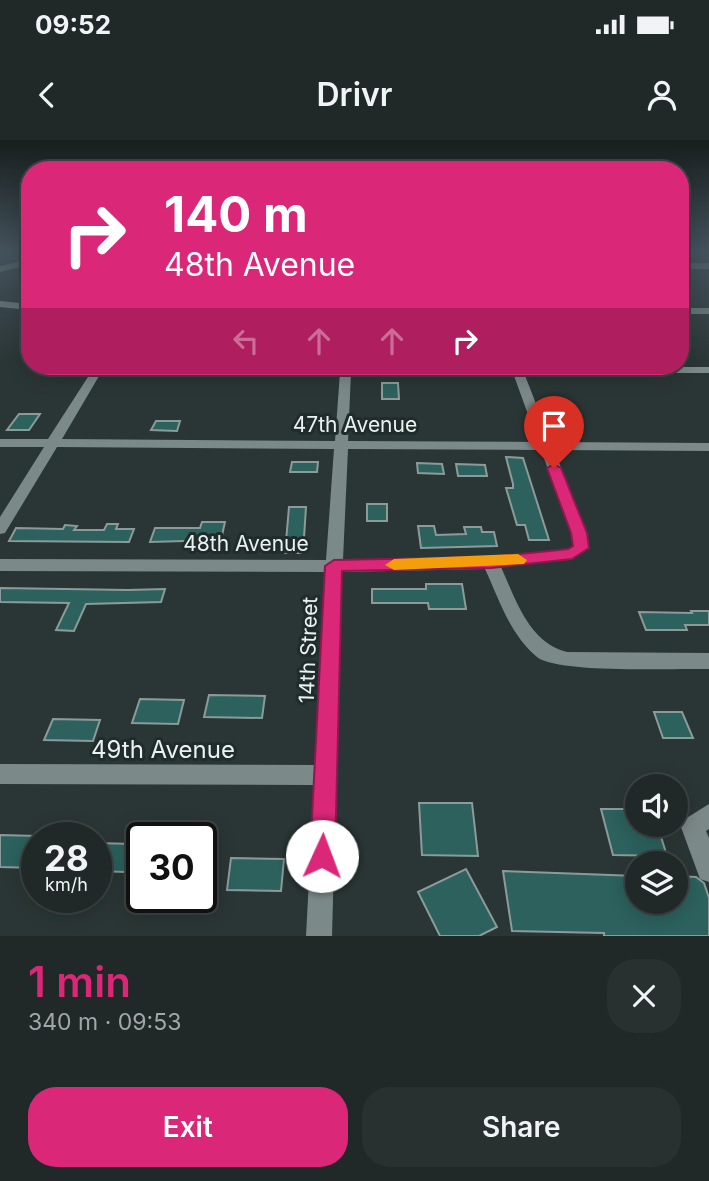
<!DOCTYPE html>
<meta charset="utf-8">
<style>
:root{--surface:#202828;--page:#283030;--text:#f1f3f6;--muted:#a2a6a8;--line:#3d4445;--accent:#db2777}
body{margin:0;font-family:Inter,sans-serif;background:var(--page);color:var(--text);height:100vh;display:flex;flex-direction:column;font-size:26px;white-space:nowrap}
*{box-sizing:border-box;margin:0}
p{font-size:23px;color:var(--muted)}
.icon{flex:none;width:38px;height:38px;fill:none;stroke:currentColor;stroke-width:2;stroke-linecap:round;stroke-linejoin:round}
.map{position:relative;height:796px;overflow:hidden}
.details{display:flex;flex-direction:column;background:var(--surface);flex:1}
.details>*{flex:none}
.banner{position:absolute;left:21px;top:21px;width:668px;height:214px;border-radius:28px;box-shadow:0 4px 18px #0003,0 0 0 2px var(--line);background:#db2777;color:#fff;overflow:hidden}
.buttons{position:absolute;left:625px;top:634px;display:grid;gap:14px}
.buttons a{display:grid;place-items:center;width:63px;height:63px;border-radius:50%;background:var(--surface);box-shadow:0 4px 18px #0003,0 0 0 2px var(--line);font-size:35px}
.speed{position:absolute;left:21px;top:682px;display:flex;gap:14px;font-size:35px;font-weight:700;text-align:center}
.speed>*{display:grid;place-content:center;width:91px;height:91px;border-radius:50%;background:var(--surface);box-shadow:0 4px 18px #0003,0 0 0 2px var(--line);line-height:1}
.speed small{font-size:18px;font-weight:400}
.speed .limit{border:4px solid #111;border-radius:10px;background:#fff;color:#111}
.pin{position:absolute;display:grid;place-items:center;width:60px;height:60px;color:#fff;margin:-72px -30px;border-radius:50% 50% 50% 0;rotate:-45deg;box-shadow:0 0 7px #0007}
.pin .icon{rotate:45deg}
.me{position:absolute;width:77px;margin:-38px;rotate:2deg;stroke-linejoin:round;filter:drop-shadow(0 0 5px #0008)}
.turn{display:flex;align-items:center;gap:24px;height:147px;padding:0 28px;font-size:32px}
.turn .icon{width:91px;height:91px;stroke-width:2.5}
.turn b{display:block;font-size:49px;line-height:60px}
.lanes{display:flex;align-items:center;height:66px;padding:0 28px;background:#0003;justify-content:center;gap:35px;direction:ltr}
.lanes .off{opacity:.35}
.round{display:grid;place-items:center;flex:none;width:74px;height:74px;border-radius:28px;background:var(--page)}
.overview{display:flex;align-items:center;justify-content:space-between;height:119px;padding:0 28px}
h1{font-size:42px;font-weight:600;line-height:52px;color:var(--accent)}
.action{display:flex;gap:14px;margin-top:auto;padding:14px 28px}
.action a{flex:1;height:80px;border-radius:28px;background:var(--accent);color:#fff;font-size:28px;font-weight:600;line-height:80px;text-align:center}
.action a+a{background:var(--page);color:var(--text)}
.status{display:flex;justify-content:space-between;align-items:center;height:49px;padding:0 35px;background:var(--surface);direction:ltr}
.status svg{height:19px;fill:currentColor}
header{display:flex;justify-content:space-between;align-items:center;height:91px;padding:0 28px;background:var(--surface);font-size:32px;font-weight:600}
.map>svg:first-child{display:block}
</style>
<div class="status"><b>09:52</b><svg viewBox="0 0 49 12"><path d="M0 12V9h3v3zM5 12V6h3v6zM10 12V3h3v9zM15 12V0h3v12zM26 1h20v11H26zM47 4h2v5h-2z"/></svg></div>
<header><svg class="icon" aria-label="back" viewBox="0 0 24 24"><path d="M15 5l-7 7 7 7"/></svg>Drivr<svg class="icon" aria-label="person" viewBox="0 0 24 24"><circle cx="12" cy="8" r="4"/><path d="M4 21q1-7 8-7t8 7"/></svg></header>
<div class="map">
<svg width="709" height="796" viewBox="0 0 709 796">
<rect width="100%" height="100%" fill="#2a3635"/>
<!-- building -->
<g fill="#2c615d" stroke="#8c9b99" stroke-width="2">
<polygon points="382,243 398,243 399,259 382,259"/>
<polygon points="19,274 40,274 29,290 7,290"/>
<polygon points="156,281 180,281 177,291 151,290"/>
<polygon points="506,317 523,318 549,400 529,400 525,385 517,385 506,348 513,348 513,344"/>
<polygon points="292,322 318,322 317,332 290,332"/>
<polygon points="417,323 442,324 444,334 418,333"/>
<polygon points="456,324 485,325 487,336 458,336"/>
<rect x="367" y="364" width="20" height="17"/>
<polygon points="289,367 306,367 303,413 285,413"/>
<polygon points="202,382 225,382 221,400 150,402 155,388 200,388"/>
<polygon points="107,384 118,384 116,389 134,389 129,402 9,401 16,388 63,389 65,385 77,386 74,390 104,390"/>
<polygon points="418,386 434,386 436,395 466,394 464,387 481,387 482,392 494,392 497,406 421,408"/>
<polygon points="426,444 462,444 466,469 429,469 428,463 372,463 372,449 426,449"/>
<polygon points="0,448 128,450 165,449 161,462 86,464 74,491 56,490 69,463 0,462"/>
<polygon points="691,471 709,471 709,485 685,485 687,490 646,490 639,472 692,473"/>
<polygon points="209,555 265,556 262,578 204,577"/>
<polygon points="140,559 184,560 178,584 132,583"/>
<polygon points="654,572 682,572 693,598 663,598"/>
<polygon points="53,579 100,580 93,601 44,600"/>
<polygon points="419,663 472,663 478,716 422,715"/>
<polygon points="601,669 637,669 637,684 657,684 667,716 613,715"/>
<polygon points="0,695 37,696 37,728 0,727"/>
<polygon points="96,703 133,704 125,732 96,731"/>
<polygon points="231,718 284,719 281,751 227,750"/>
<polygon points="466,729 497,787 479,796 440,796 418,752"/>
<polygon points="503,731 637,736 637,761 676,761 676,736 696,737 704,743 709,758 709,796 604,796 604,793 512,791"/>
</g>
<g fill="none" stroke-linecap="round" stroke-linejoin="round">
<!-- minor -->
<g fill="#7b8988" fill-rule="evenodd">
<polygon points="30,119 30,124 0,132 0,126"/>
<rect x="681" y="123" width="28" height="6"/>
<polygon points="0,161 30,164 30,170 0,167"/>
<rect x="681" y="168" width="28" height="6"/>
<path d="M95,226l614,1v6h-185l27,69 158,1v8l-155,-1 33,83 2,15 -17,11 -71,8c15,33 28,76 66,85l142,1v16c-33,-1 -151,5 -172,-12 -27,-22 -38,-58 -52,-88l-143,3 -10,364h-26l8,-151 -314,-1v-20l315,1 10,-193 -325,-1v-12l326,1 8,-111 -277,-2 -52,86 -5,1v-17l44,-70h-44v-8h48zM102,231l238,1 -5,69 -273,-2zM351,232l162,1 25,69 -190,-1zM348,309l193,1 30,83 2,13 -5,3 -77,8 -148,3z"/>
<polygon points="709,664 709,689 706,691 709,698 709,742 700,739 681,687 685,679"/>
</g>
</g>
<!-- sky -->
<linearGradient id="sky" x2="0" y2="1"><stop stop-color="#171e1d"/><stop offset="0.5" stop-color="#44525c"/><stop offset="1" stop-color="#44525c" stop-opacity="0"/></linearGradient>
<rect width="709" height="223" fill="url(#sky)"/>
<!-- route -->
<polygon fill="#db2777" stroke="#8e194d" stroke-width="2" points="554,324 561,328 587,393 589,408 572,419 491,428 342,431 335,716 331,724 322,728 314,724 310,716 325,426 334,420 491,417 568,409 573,406 571,393 547,328"/>
<!-- slow -->
<polygon fill="#f59e0b" points="518,414 527,420 524,424 394,430 385,425 394,419"/>
<g text-anchor="middle" dominant-baseline="central" stroke-width="6" stroke-linejoin="round" paint-order="stroke">
<!-- street labels -->
<g font-size="21" fill="#eaf2f1" stroke="#202c2b">
<text x="355" y="284">47th Avenue</text>
<text x="246" y="403">48th Avenue</text>
<text transform="translate(308 510) rotate(-88)">14th Street</text>
</g>
<!-- near-street labels -->
<g font-size="24" fill="#eaf2f1" stroke="#202c2b">
<text x="163" y="609">49th Avenue</text>
</g>
</g>
</svg>
<div class="buttons">
<a><svg class="icon" aria-label="sound" viewBox="0 0 24 24"><path d="M4 9h4l5-4v14l-5-4H4zM17 9q2 3 0 6"/></svg></a>
<a><svg class="icon" aria-label="layers" viewBox="0 0 24 24"><path d="M12 4l9 5-9 5-9-5zM3 14l9 5 9-5"/></svg></a>
</div>
<div class="speed"><div>28<small>km/h</small></div><div class="limit">30</div></div>
<div class="pin" style="left:554px;top:328px;background:#d93025"><svg class="icon" aria-label="arrive" viewBox="0 0 24 24"><path d="M6 21V4h12l-3 4 3 4H6"/></svg></div>
<svg class="me" style="left:322px;top:716px" viewBox="-20 -20 40 40"><circle r="19" fill="#fff"/><path d="M0-13L10 11 0 6-10 11z" fill="#db2777"/></svg>
<div class="banner">
<div class="turn"><svg class="icon" aria-label="right" viewBox="0 0 24 24"><path d="M7 20v-9h11M14 6l5 5-5 5"/></svg><div><b>140 m</b>48th Avenue</div></div>
<div class="lanes"><svg class="icon off" aria-label="left" viewBox="0 0 24 24"><path d="M17 20v-9H6M10 6l-5 5 5 5"/></svg><svg class="icon off" aria-label="ahead" viewBox="0 0 24 24"><path d="M12 20V5M6 11l6-6 6 6"/></svg><svg class="icon off" aria-label="ahead" viewBox="0 0 24 24"><path d="M12 20V5M6 11l6-6 6 6"/></svg><svg class="icon" aria-label="right" viewBox="0 0 24 24"><path d="M7 20v-9h11M14 6l5 5-5 5"/></svg></div>
</div>
</div>
<section class="details">
<div class="overview"><div><h1>1 min</h1><p>340 m · 09:53</p></div><a class="round"><svg class="icon" aria-label="close" viewBox="0 0 24 24"><path d="M6 6l12 12M18 6L6 18"/></svg></a></div>
<div class="action"><a>Exit</a><a>Share</a></div>
</section>
